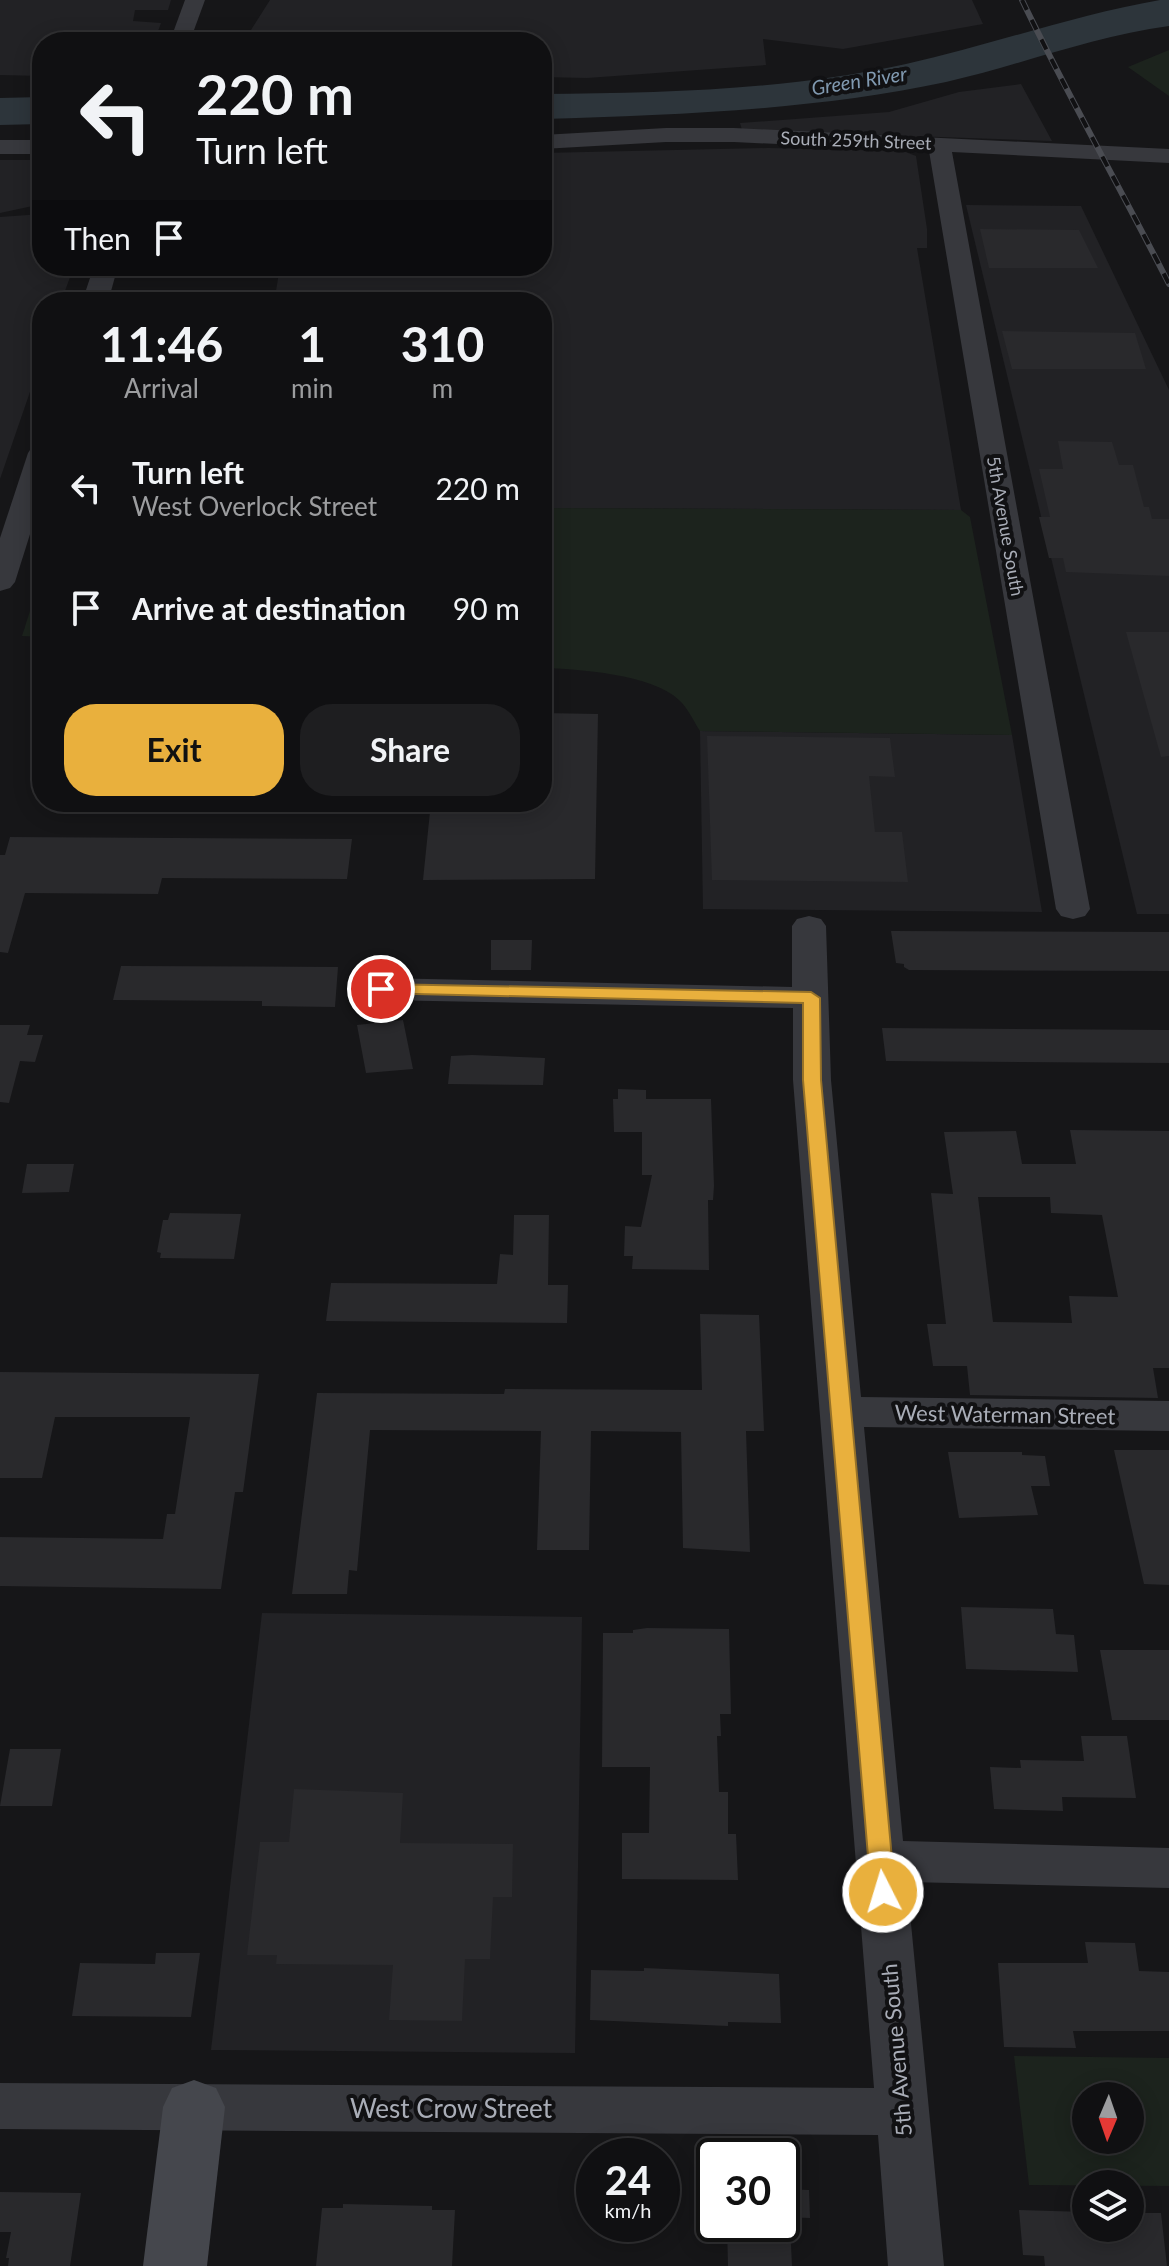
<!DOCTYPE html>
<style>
:root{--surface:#101012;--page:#1e1e20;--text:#f1f3f6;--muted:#9c9d9f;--line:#303032;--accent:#e9b03d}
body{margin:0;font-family:Lato,sans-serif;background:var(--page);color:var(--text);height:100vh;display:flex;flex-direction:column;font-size:30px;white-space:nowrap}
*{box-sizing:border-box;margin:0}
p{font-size:26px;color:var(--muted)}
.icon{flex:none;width:44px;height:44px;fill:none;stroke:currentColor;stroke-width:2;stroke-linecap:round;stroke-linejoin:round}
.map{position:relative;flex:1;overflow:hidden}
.side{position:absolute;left:32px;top:292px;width:520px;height:520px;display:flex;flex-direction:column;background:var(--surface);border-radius:32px;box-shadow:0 4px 20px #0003,0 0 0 2px var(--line)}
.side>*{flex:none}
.guide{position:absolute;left:32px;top:32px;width:520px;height:244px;border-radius:32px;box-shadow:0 4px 20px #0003,0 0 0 2px var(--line);background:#101012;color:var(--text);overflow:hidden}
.needle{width:52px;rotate:182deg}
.buttons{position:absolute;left:1072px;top:2082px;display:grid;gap:16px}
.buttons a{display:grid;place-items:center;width:72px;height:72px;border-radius:50%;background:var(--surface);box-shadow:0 4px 20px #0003,0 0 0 2px var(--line);font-size:40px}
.speed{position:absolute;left:576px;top:2138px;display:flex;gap:16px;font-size:40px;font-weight:700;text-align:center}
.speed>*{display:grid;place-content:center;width:104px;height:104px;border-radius:50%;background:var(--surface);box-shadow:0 4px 20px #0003,0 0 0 2px var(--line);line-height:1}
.speed small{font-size:20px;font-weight:400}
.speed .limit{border:4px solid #111;border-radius:12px;background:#fff;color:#111}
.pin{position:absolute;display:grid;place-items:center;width:68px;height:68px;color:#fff;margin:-34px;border:4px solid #fff;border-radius:50%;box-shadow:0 2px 8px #0007}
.me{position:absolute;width:88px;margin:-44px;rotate:355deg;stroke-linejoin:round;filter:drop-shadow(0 0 6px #0008)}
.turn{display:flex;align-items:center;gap:28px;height:168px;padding:0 32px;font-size:36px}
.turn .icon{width:104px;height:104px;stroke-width:2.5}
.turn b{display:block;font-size:56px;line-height:68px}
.then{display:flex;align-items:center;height:76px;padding:0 32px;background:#0003;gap:16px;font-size:30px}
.eta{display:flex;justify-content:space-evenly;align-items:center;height:136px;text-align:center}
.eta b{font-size:48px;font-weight:700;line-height:56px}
.primary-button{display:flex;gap:16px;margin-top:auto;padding:16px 32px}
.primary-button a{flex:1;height:92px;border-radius:32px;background:var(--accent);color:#111;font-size:32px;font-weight:700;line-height:92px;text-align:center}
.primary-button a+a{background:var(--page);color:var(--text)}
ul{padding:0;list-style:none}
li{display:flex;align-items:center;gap:24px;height:120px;padding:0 32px}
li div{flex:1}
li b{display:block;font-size:30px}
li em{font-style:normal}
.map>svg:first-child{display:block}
</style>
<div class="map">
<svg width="1169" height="2266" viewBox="0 0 1169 2266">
<rect width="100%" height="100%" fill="#161618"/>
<!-- built -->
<g fill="#222225">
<polygon points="0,0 171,0 168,10 135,10 133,21 161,23 154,42 42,42 42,76 0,75"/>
<polygon points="270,0 972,0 983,24 843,49 763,39 766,65 587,78 542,77 542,42 211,42 216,30 251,30"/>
<polygon points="1021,84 1052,141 742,130 740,123 889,112 959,92"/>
<polygon points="768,148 903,151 916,156 927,229 927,248 917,248 961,510 542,508 542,302 408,302 409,291 276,291 280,266 542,266 542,153"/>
<polygon points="0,160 42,160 42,204 0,213"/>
<polygon points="966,205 1081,206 1169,390 1169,914 1137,914"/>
<polygon points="42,214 42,266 74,266 61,302 42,302 42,357 0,479 0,217"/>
<polygon points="700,731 1012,735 1042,912 703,909"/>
<polygon points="262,1613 582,1617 575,2053 211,2050"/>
</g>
<!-- green -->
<g fill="#1c231d" fill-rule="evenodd">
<polygon points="1169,50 1169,96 1128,67"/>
<path d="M542,508l419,2 9,7 42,218 -312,-4c-6,-9 -12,-23 -21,-31 -27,-26 -101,-31 -137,-32z"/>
<polygon points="42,573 42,637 22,636"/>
<path d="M1014,2056l155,2v128l-140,-1zM1130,2096v44h-44v-44z"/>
</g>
<!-- water -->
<g fill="#2d353b">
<path d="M1160,0h9v26c-76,10 -148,39 -223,56 -131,28 -270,33 -404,37v-25c122,-1 244,-4 364,-30 85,-19 168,-49 254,-64z"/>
<polygon points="42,97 42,124 0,125 0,98"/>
</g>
<!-- building -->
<g fill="#29292c" fill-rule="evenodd">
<polygon points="980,229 1079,230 1098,268 989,268"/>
<polygon points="1002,331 1135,333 1146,369 1012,369"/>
<polygon points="1058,441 1112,442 1119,465 1133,465 1144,507 1149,507 1152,519 1169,519 1169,576 1066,572 1063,558 1049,558 1039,517 1050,517 1039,469 1063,469"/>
<polygon points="1126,632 1169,632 1169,756 1161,757"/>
<polygon points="542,713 598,714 595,879 423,880 431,802 542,802"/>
<polygon points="707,736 890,738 895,777 869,776 875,832 902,832 908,882 712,880"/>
<polygon points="10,837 352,839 347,879 162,878 158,894 25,893 8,953 0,952 0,855 5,855"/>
<polygon points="891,931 1169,932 1169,971 909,970 904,967 904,964 896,963"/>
<polygon points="491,940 532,940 531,970 491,970"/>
<polygon points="121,966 338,967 335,1007 262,1006 262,1001 113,1000"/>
<polygon points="403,1020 413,1069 366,1073 357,1025"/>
<polygon points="0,1025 30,1025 27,1035 43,1035 35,1062 20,1061 9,1103 0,1102"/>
<polygon points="882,1028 1169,1030 1169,1063 886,1061"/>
<polygon points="472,1055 545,1058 543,1085 448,1084 451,1056"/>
<polygon points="618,1089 646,1090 646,1099 711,1099 714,1186 713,1200 708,1200 709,1270 632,1269 633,1256 624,1256 625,1226 641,1227 652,1175 642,1175 642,1132 614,1132 613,1099 618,1099"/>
<path d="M1070,1130l99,1v237h-16l5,30 -188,-3 -3,-29h-34l-6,-42h19l-15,-131 22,1 -9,-62 72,-1 6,33h54zM978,1197h72l1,16 51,2 16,82 -49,-1 3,27 -79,-1z"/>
<polygon points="27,1164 74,1164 69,1192 22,1193"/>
<polygon points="170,1213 241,1214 234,1259 160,1258 161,1253 157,1252 163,1220 168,1220"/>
<polygon points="514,1215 549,1215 548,1285 568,1285 567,1323 326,1321 331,1283 497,1284 500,1254 513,1255"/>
<polygon points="700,1314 759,1315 764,1431 746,1431 750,1552 683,1548 681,1432 591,1431 589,1550 537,1550 541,1431 370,1430 357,1571 349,1570 347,1594 292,1594 317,1393 504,1394 505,1389 702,1390"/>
<polygon points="0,1372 259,1374 243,1492 235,1492 221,1589 0,1586 0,1537 163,1539 167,1514 175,1514 190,1417 55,1417 42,1478 0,1478"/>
<polygon points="1114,1450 1169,1450 1169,1585 1144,1584"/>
<polygon points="948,1452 1022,1452 1022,1455 1045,1456 1050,1486 1031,1486 1038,1515 959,1518"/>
<polygon points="961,1607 1053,1609 1056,1634 1074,1635 1078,1672 966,1669"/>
<polygon points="647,1628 729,1629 731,1714 720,1714 721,1736 717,1736 719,1792 728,1792 728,1834 736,1834 738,1880 622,1879 622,1833 649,1833 650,1767 602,1767 603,1633 633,1633 633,1630"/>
<polygon points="1100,1650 1169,1650 1169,1720 1112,1720"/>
<polygon points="1081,1736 1127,1736 1136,1798 1062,1797 1063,1811 994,1809 990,1767 1021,1768 1020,1760 1084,1761"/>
<polygon points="10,1749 61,1749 52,1806 0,1806"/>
<polygon points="294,1789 403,1793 400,1843 513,1844 512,1897 493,1897 490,1959 465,1959 462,2021 389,2020 393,1965 276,1964 277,1955 247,1955 260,1842 289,1842"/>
<polygon points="1085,1942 1135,1943 1139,1971 1169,1972 1169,2031 1073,2031 1076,2048 1004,2047 998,1963 1088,1963"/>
<polygon points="156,1953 200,1953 191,2017 72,2016 80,1963 155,1964"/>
<polygon points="644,1968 779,1974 781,2023 728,2022 728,2026 590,2020 591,1970 644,1971"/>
<polygon points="782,2189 809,2190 810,2218 782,2217"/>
<polygon points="0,2192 81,2193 70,2266 8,2266 9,2258 6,2258 11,2232 0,2232"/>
<polygon points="343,2204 432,2206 432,2210 455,2210 452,2266 316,2266 322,2208 343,2208"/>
<polygon points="1019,2210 1086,2212 1086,2228 1130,2228 1130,2213 1161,2213 1167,2266 1045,2266 1044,2256 1023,2255"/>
<polygon points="727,2224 790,2224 792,2266 728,2266"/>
</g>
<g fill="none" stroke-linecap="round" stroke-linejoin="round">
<!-- street -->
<g fill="#37383d" fill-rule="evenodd">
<polygon points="185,0 205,0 194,30 184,36 174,30"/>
<polygon points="666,128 734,128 1169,149 1169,163 952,152 1090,909 1085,916 1073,919 1061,916 1056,909 929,151 734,142 666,142 542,149 542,135"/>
<rect x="0" y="140" width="42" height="14"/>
<polygon points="94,266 118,266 108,302 82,302"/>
<polygon points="42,445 42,496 15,582 10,588 0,591 0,538 28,453 32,447"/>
<polygon points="809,916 821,919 826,926 831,1080 861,1397 1169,1401 1169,1431 864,1427 903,1841 1169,1848 1169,1888 907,1882 944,2266 888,2266 878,2135 0,2129 0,2083 874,2088 793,1080 793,1008 381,1000 368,997 363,989 368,981 381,978 792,987 792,926 797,919"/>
</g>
<!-- secondary -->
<polygon fill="#45474d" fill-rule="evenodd" points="194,2080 216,2088 225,2107 207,2266 143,2266 163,2107 172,2088"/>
<!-- rail casing -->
<g stroke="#4a4c52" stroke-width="6">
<path id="rail" d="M1022,0c46,96 99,189 147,284"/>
</g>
<!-- rail -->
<use href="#rail" stroke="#111113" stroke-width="4" stroke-dasharray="11" stroke-linecap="butt"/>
</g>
<!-- route -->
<polygon fill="#e9b03d" stroke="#977228" stroke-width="2" points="381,984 811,992 820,998 821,1080 895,1892 892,1899 883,1902 875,1899 871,1892 803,1080 803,1003 375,993 372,989 375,986"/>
<g text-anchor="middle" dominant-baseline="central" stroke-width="8" stroke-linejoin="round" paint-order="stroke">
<!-- far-street labels -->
<g font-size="18" fill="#a9adb7" stroke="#111113">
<text transform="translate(856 140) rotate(2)">South 259th Street</text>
<text transform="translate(1006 526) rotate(80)">5th Avenue South</text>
</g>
<!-- far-water labels -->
<g font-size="20" font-style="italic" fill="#819ab1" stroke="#111113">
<text transform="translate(859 80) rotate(-9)">Green River</text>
</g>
<!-- street labels -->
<g font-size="22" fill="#a9adb7" stroke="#111113">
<text transform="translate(1005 1414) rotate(1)">West Waterman Street</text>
<text transform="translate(896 2050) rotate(-95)">5th Avenue South</text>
</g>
<!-- near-street labels -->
<g font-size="26" fill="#a9adb7" stroke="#111113">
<text x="451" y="2108">West Crow Street</text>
</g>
</g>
</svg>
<div class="buttons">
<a><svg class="needle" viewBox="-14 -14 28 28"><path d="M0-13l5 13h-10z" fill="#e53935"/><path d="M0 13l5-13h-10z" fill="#9c9d9f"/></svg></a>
<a><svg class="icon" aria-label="layers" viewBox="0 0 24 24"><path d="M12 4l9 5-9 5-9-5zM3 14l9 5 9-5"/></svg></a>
</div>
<div class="speed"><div>24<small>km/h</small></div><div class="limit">30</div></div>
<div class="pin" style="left:381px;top:989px;background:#d93025"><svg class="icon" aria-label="arrive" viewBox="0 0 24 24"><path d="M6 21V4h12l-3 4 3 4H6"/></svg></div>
<svg class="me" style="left:883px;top:1892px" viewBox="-20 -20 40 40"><circle r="17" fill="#e9b03d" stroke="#fff" stroke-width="3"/><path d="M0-11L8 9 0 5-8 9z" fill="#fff"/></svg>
<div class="guide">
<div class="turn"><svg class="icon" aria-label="left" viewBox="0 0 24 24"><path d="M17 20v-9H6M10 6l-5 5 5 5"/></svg><div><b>220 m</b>Turn left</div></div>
<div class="then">Then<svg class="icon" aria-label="arrive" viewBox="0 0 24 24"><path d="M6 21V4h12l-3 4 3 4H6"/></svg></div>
</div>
<section class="side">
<div class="eta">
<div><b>11:46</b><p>Arrival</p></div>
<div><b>1</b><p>min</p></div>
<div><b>310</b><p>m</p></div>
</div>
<ul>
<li><svg class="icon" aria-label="left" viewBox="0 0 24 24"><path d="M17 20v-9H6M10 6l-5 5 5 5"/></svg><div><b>Turn left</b><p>West Overlock Street</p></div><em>220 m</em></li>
<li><svg class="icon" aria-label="arrive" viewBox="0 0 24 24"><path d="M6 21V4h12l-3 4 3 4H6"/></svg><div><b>Arrive at destination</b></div><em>90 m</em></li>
</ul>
<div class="primary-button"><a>Exit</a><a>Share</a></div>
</section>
</div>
